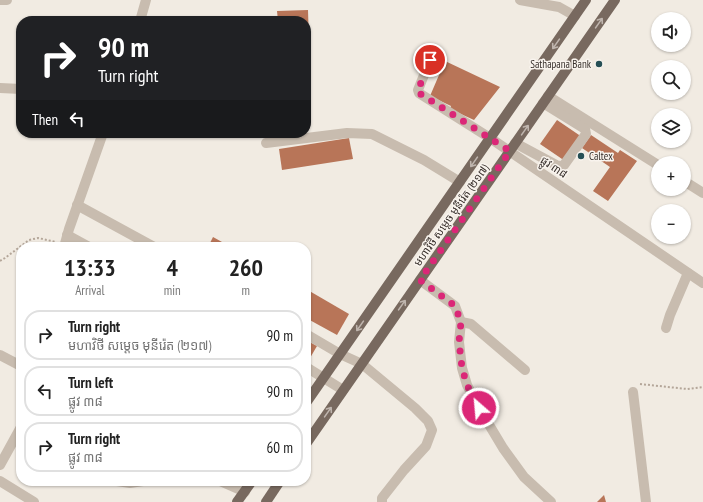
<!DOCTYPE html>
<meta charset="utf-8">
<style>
:root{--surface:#fff;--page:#f2f2f2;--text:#222;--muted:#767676;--line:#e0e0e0}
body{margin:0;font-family:"PT Sans Narrow","Noto Sans Khmer",sans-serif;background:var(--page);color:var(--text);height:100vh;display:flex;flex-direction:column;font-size:15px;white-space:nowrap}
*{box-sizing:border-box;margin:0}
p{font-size:13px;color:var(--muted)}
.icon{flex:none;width:22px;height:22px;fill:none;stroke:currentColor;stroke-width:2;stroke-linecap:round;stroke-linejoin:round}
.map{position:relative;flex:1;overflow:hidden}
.side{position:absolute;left:16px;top:242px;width:295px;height:244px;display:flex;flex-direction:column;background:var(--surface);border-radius:16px;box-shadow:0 1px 3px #0004}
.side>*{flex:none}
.banner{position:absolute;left:16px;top:16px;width:295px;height:122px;border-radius:16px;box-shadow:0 1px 3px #0004;background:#202124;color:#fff;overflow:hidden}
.controls{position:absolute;left:651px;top:12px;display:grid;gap:8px}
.controls a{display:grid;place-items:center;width:40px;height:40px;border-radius:50%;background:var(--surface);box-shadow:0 1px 3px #0004;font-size:20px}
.pin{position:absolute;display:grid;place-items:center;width:34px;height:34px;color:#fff;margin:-17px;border:2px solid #fff;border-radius:50%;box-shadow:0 1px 4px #0007}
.me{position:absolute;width:44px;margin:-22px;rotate:333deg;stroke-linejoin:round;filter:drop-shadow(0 0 3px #0008)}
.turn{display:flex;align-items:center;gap:14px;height:84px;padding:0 16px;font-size:18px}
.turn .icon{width:52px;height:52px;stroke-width:2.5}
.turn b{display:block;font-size:28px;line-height:34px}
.then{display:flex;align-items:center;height:38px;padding:0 16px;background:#0003;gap:8px;font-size:15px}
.eta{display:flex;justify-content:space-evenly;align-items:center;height:68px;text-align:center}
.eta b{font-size:24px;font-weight:600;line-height:28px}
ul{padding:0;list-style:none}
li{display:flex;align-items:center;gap:12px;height:50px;margin:0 8px 6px;padding:0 8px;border:2px solid var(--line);border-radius:16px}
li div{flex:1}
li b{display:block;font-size:15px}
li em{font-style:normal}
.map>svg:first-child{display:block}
</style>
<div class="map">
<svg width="703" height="502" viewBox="0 0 703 502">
<rect width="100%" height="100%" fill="#f1ebe2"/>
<!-- building -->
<g fill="#b87558">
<polygon points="308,10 310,77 306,77 306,21 278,21 277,11"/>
<polygon points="445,61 500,87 474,120 450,109 451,106 430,96"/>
<polygon points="557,120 582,137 565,161 540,144"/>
<polygon points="591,135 618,153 620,150 637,161 608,201 593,191 610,167 582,148"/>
<polygon points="349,138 353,159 282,170 279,149"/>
<polygon points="213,237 231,247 208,247"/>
<polygon points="306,289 349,314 337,335 306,318"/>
<polygon points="306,340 317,346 310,358 306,356"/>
<polygon points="604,495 606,502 597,502"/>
</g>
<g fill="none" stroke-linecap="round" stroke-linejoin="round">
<!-- path -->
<g stroke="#b4a699" stroke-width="2" stroke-dasharray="2 2" stroke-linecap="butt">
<polyline points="0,261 5,258 29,240 38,238 56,242"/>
<polyline points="640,384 687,389 703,387"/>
</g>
<!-- minor -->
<g stroke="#c8bcaf" stroke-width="10">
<polyline points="0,0 7,0"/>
<polyline points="520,0 559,7 575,16"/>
<polyline points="140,21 146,0"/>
<polyline points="430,60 418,90 419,93 422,95 490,138 703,283"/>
<polyline points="0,88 21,89"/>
<polyline points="548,96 658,165"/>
<polyline points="266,143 347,133 372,134 424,160 460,182"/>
<polyline points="515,143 556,165 560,166 564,165 586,134 585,129 543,103"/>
<polyline points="684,181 703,193"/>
<polyline points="77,205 154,247"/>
<polyline points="67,235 89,247"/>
<polyline points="64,247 69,229 103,133"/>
<polyline points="420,280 455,306 461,322 459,342 462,368 467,385 479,408 503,448 524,477 551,502"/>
<polyline points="461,322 471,324 525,370"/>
<polyline points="666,328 670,315 688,273"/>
<polyline points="306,334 340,354 362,364 415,408 428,421 432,430 426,446 404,470 382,498 382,502"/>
<polyline points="0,355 21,366"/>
<polyline points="306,367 343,390"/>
<polyline points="633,392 646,502"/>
<polyline points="0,465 21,427"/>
<polyline points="0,481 34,502"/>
<polyline points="117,481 130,483 143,481"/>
<polyline points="220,481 245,492"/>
</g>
<!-- major -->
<g stroke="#78695f" stroke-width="10">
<polyline points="306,403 586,0"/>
<polyline points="306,444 615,0"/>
<polyline points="237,502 252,481"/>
<polyline points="266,502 280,481"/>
</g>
</g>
<!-- one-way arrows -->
<defs><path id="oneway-shaft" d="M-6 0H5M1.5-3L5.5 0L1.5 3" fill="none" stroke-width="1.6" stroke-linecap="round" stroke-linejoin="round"/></defs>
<g stroke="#bfb5ae">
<use href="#oneway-shaft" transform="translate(599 23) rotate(-55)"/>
<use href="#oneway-shaft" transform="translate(556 44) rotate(125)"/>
<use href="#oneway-shaft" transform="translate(525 130) rotate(-55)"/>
<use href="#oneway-shaft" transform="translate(474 162) rotate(125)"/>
<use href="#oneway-shaft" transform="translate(402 305) rotate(-55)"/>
<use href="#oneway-shaft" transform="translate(360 326) rotate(125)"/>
<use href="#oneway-shaft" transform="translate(328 412) rotate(-55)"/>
</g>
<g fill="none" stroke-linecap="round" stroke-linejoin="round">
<!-- route -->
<polyline stroke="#db2777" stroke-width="7" stroke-dasharray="0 12.6" points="430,60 418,90 419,93 510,151 420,280 455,306 461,322 459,342 462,368 467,385 479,408"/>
</g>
<!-- markers -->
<g fill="#264f55" stroke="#f9f4ee" stroke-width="1.5">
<circle cx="599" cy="64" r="4"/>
<circle cx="581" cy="156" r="4"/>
</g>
<g text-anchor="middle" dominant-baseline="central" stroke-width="3" stroke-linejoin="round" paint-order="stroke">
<!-- poi labels -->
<g font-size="11" fill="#38302c" stroke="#f9f4ee" text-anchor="end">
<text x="591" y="64">Sathapana Bank</text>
<text x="589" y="156" text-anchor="start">Caltex</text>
</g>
<!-- street labels -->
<g font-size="11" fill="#38302c" stroke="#f9f4ee">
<text transform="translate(554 167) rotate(34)">ផ្លូវ ៣៨</text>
<text transform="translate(451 215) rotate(-55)">មហាវិថី សម្តេច មុនីរ៉េត (២១៧)</text>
</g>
</g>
</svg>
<div class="controls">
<a><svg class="icon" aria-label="sound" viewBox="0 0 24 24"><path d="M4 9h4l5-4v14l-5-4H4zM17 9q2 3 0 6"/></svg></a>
<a><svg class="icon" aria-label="search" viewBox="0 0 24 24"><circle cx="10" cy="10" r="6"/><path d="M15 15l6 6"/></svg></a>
<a><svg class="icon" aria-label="layers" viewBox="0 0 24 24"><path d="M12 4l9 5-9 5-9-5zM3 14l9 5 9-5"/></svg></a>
<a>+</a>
<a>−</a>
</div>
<div class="pin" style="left:430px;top:60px;background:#d93025"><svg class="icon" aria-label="arrive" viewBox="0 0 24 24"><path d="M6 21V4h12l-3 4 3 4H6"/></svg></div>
<svg class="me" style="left:479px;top:408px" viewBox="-20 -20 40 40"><circle r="17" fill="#db2777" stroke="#fff" stroke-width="3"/><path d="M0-11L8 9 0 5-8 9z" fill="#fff"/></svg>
<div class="banner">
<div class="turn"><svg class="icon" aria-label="right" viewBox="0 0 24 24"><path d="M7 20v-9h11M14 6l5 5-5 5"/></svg><div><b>90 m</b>Turn right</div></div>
<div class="then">Then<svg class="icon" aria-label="left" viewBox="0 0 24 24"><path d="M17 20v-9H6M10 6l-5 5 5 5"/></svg></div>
</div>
<section class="side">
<div class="eta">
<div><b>13:33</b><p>Arrival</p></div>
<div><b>4</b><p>min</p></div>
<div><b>260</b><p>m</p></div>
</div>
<ul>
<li><svg class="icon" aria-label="right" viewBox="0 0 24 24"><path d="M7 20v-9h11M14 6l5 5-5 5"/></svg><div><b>Turn right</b><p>មហាវិថី សម្តេច មុនីរ៉េត (២១៧)</p></div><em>90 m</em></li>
<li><svg class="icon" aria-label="left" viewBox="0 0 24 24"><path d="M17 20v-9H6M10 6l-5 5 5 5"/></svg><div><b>Turn left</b><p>ផ្លូវ ៣៨</p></div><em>90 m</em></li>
<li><svg class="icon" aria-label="right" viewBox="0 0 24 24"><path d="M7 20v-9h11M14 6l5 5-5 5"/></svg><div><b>Turn right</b><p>ផ្លូវ ៣៨</p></div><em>60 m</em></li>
</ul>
</section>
</div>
